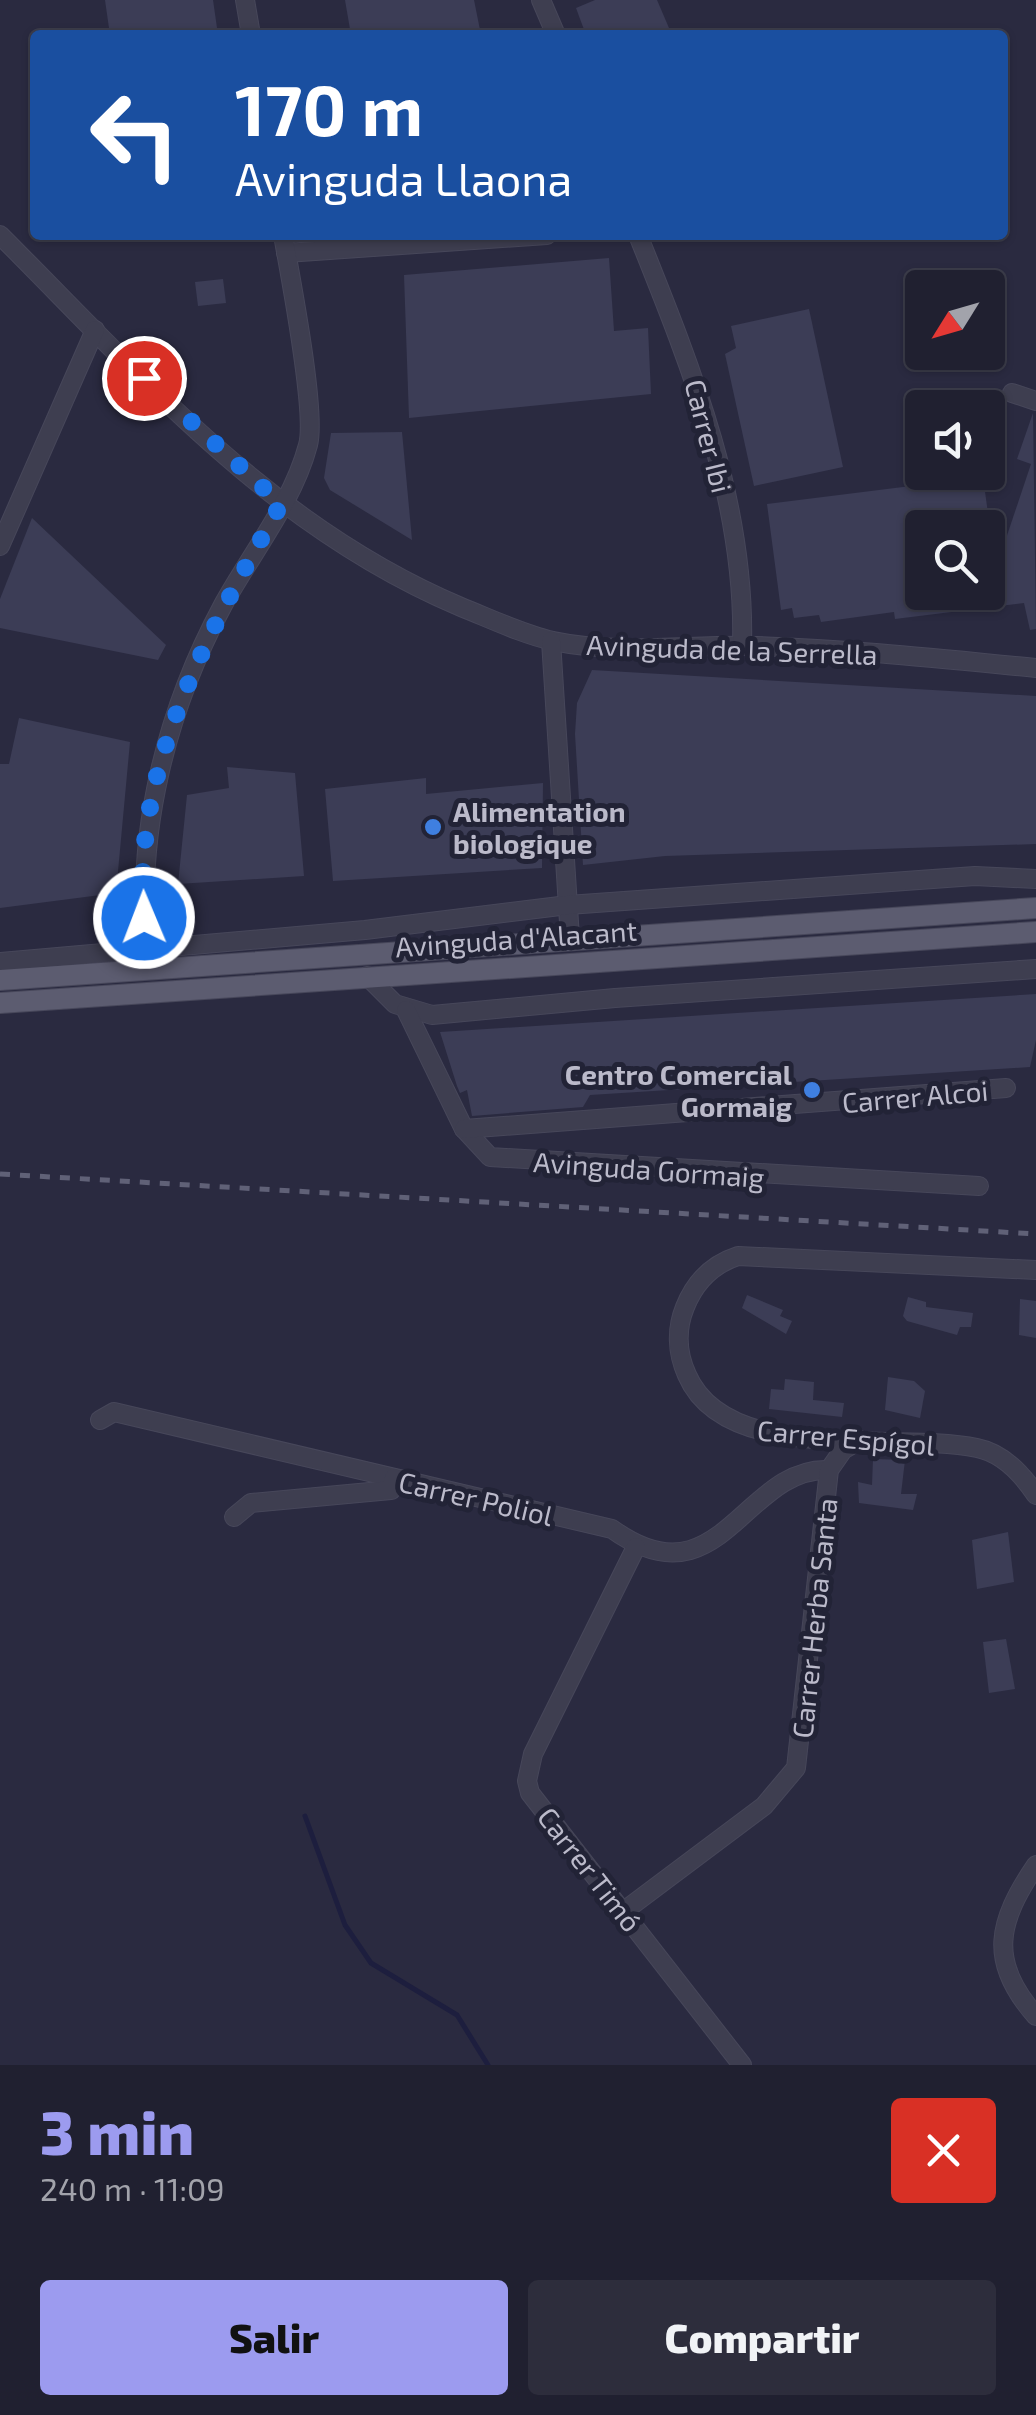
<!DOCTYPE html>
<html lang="es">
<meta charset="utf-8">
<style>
:root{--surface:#202030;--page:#2d2d3c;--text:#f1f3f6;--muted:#a2a3ab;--line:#3d3e4c;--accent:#9c9bef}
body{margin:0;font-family:"Exo 2",sans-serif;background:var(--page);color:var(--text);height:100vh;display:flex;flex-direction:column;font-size:38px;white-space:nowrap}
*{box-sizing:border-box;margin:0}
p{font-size:32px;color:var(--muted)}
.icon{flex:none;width:55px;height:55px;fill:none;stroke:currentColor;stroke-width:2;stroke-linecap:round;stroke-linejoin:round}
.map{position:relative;height:2065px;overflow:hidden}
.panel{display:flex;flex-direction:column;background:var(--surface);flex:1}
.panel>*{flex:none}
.top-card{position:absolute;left:30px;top:30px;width:978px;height:210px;border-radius:10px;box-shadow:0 2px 8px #0004,0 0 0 2px var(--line);background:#1a4fa0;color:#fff;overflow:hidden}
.needle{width:65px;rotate:233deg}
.controls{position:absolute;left:905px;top:270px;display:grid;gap:20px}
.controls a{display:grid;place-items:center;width:100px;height:100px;border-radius:10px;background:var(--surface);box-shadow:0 2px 8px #0004,0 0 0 2px var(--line);font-size:50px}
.pin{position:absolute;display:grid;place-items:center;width:85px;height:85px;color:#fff;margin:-42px;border:5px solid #fff;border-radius:50%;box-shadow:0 2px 10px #0007}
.me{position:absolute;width:110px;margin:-55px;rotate:359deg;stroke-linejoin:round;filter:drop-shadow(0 0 8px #0008)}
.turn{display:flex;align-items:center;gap:35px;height:210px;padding:0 40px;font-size:45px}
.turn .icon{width:130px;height:130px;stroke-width:2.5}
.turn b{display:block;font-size:70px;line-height:85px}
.round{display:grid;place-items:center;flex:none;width:105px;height:105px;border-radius:10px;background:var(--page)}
.summary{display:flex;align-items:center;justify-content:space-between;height:170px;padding:0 40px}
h1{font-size:60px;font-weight:800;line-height:75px;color:var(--accent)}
.action{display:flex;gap:20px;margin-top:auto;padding:20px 40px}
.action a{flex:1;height:115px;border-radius:10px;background:var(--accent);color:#111;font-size:40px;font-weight:800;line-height:115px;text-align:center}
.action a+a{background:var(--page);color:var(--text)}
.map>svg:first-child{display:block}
</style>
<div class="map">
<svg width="1036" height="2065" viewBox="0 0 1036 2065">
<rect width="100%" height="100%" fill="#2a2a40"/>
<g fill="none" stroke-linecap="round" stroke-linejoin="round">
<!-- stream -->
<polyline stroke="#1d1e3e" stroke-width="5" points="305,1816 345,1925 371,1963 457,2015 488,2065"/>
</g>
<!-- building -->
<g fill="#3c3d56">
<polygon points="105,0 213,0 218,35 110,35"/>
<polygon points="345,0 474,0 481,35 351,35"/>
<polygon points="595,0 657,0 672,35 586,35 576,8"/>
<polygon points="609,258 614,331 648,328 651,394 409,418 404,275"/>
<polygon points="223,279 226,303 198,306 195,282"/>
<polygon points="809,309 843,467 754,486 725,354 736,348 731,326"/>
<polygon points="1033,413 1036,629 1030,630 1024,603 895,619 894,612 821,622 819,615 794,618 792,608 781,610 767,504 983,477 990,528 922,528 922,592 988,592 1031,464 1017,459"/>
<polygon points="402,432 412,540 330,490 324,478 331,433"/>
<polygon points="32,518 166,645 158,660 0,628 0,599"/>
<polygon points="592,670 1036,696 1036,844 665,856 583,865 575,734 577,703"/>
<polygon points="19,718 130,742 116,893 0,908 0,764 9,764"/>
<polygon points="227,767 295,773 304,876 178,884 187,795 229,788"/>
<polygon points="426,778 426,794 543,783 542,868 333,881 325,789"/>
<polygon points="1036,994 1036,1040 1030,1067 590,1095 583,1107 472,1116 467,1090 460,1093 457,1086 440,1032"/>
<polygon points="747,1295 783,1310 780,1316 792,1321 786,1334 742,1308"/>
<polygon points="908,1297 926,1302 926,1307 973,1313 971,1327 960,1327 957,1335 907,1321 903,1316"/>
<polygon points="1020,1299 1036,1301 1036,1338 1019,1335"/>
<polygon points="888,1377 914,1381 925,1391 920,1418 885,1410"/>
<polygon points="785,1379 814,1382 813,1400 844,1403 842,1417 769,1409 771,1389 784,1390"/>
<polygon points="873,1459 905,1460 901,1494 917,1494 913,1510 859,1503 858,1482 872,1485"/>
<polygon points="1008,1532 1014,1582 977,1589 972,1540"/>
<polygon points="1006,1639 1015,1689 989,1693 983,1642"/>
</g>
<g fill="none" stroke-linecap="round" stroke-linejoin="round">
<!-- minor casing -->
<g stroke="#47475a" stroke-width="20">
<g id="minor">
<polyline points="245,0 251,35"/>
<polyline points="541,0 556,35"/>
<path d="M0,235c143,143 271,292 461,372 30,12 61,27 92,34 66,14 137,3 204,5 93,3 186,13 279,22"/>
<path d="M638,235c53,132 108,267 104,411"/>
<polyline points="286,253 547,235"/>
<polyline points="1012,393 1036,401"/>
<polyline points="0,546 95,330"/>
<polyline points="551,641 570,938"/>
<path d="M147,948c-11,-118 20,-239 76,-343 28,-51 70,-103 85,-160 9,-32 -18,-170 -25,-210"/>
<polyline points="0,962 365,930 568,905 975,876 1036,879"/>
<polyline points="367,976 395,1004 432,1015 615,998 1036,969"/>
<polyline points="406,1010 464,1129 490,1157 979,1186"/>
<polyline points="464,1129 1006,1088"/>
<path d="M1036,1270l-298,-14c-25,8 -43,26 -53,51 -9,22 -8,46 2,68 39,91 208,56 290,73 26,5 45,26 59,47"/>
<path d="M100,1420l14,-8 498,117c108,78 132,-63 217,-59"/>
<polyline points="234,1517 251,1503 391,1490 394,1478"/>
<polyline points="636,1547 533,1754 527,1781 530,1793 742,2065"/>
<path d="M1036,1865c-38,56 -49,96 0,151"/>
<polyline points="624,1911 764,1806 796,1768 829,1470 843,1450 860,1440"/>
</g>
</g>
<!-- major casing -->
<g stroke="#47475a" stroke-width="22">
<g id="major">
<polyline points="0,980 1036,908"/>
<polyline points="0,1003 1036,932"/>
</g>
</g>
<!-- minor -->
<use href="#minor" stroke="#3e3e50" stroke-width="18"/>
<!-- major -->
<use href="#major" stroke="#5c5c70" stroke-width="20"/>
<!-- rail -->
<polyline stroke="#606177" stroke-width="5" stroke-dasharray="10 10" stroke-linecap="butt" points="0,1174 1036,1234"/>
</g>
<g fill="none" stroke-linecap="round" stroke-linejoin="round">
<!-- route -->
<path stroke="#1a73e8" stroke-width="18" stroke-dasharray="0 32.4" d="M144,378l137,126c-71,125 -150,265 -137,414"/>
</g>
<!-- markers -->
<g fill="#3f7fe0" stroke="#222336" stroke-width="4">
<circle cx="433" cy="827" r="10"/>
<circle cx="812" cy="1090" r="10"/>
</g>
<g text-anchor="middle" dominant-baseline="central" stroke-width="10" stroke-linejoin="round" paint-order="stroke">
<!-- street labels -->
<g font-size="28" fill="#bbbaca" stroke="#222336">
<text transform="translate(709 436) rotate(76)">Carrer Ibi</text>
<text transform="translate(732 649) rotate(2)">Avinguda de la Serrella</text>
<text transform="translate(516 938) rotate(-4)">Avinguda d'Alacant</text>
<text transform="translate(915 1096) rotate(-5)">Carrer Alcoi</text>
<text transform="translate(649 1169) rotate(4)">Avinguda Gormaig</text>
<text transform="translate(846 1437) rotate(5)">Carrer Espígol</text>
<text transform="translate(476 1498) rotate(13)">Carrer Poliol</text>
<text transform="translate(814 1618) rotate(-84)">Carrer Herba Santa</text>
<text transform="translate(590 1869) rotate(52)">Carrer Timó</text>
</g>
<!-- poi labels -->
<g font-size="28" font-weight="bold" fill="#bbbaca" stroke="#222336" text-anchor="start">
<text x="453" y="811">Alimentation<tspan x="453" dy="32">biologique</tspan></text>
<text x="792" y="1074" text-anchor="end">Centro Comercial<tspan x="792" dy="32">Gormaig</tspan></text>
</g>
</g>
</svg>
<div class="controls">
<a><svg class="needle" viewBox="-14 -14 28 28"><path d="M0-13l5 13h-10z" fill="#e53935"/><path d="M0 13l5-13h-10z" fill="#a2a3ab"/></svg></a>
<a><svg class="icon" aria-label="sound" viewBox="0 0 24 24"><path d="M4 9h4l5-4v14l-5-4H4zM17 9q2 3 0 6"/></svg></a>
<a><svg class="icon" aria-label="search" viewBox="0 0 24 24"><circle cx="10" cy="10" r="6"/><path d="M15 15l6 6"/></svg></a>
</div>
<div class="pin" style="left:144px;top:378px;background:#d93025"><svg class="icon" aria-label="arrive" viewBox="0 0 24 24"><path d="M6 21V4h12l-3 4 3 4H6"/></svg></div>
<svg class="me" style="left:144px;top:918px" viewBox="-20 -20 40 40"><circle r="17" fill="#1a73e8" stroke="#fff" stroke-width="3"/><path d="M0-11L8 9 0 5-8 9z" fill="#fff"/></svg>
<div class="top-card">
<div class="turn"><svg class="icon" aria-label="left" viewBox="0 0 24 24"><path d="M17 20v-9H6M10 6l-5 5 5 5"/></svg><div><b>170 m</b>Avinguda Llaona</div></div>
</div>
</div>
<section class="panel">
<div class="summary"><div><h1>3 min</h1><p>240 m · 11:09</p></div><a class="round" style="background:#d93025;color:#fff"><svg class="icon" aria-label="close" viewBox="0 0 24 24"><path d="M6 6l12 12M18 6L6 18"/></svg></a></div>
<div class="action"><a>Salir</a><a>Compartir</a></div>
</section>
